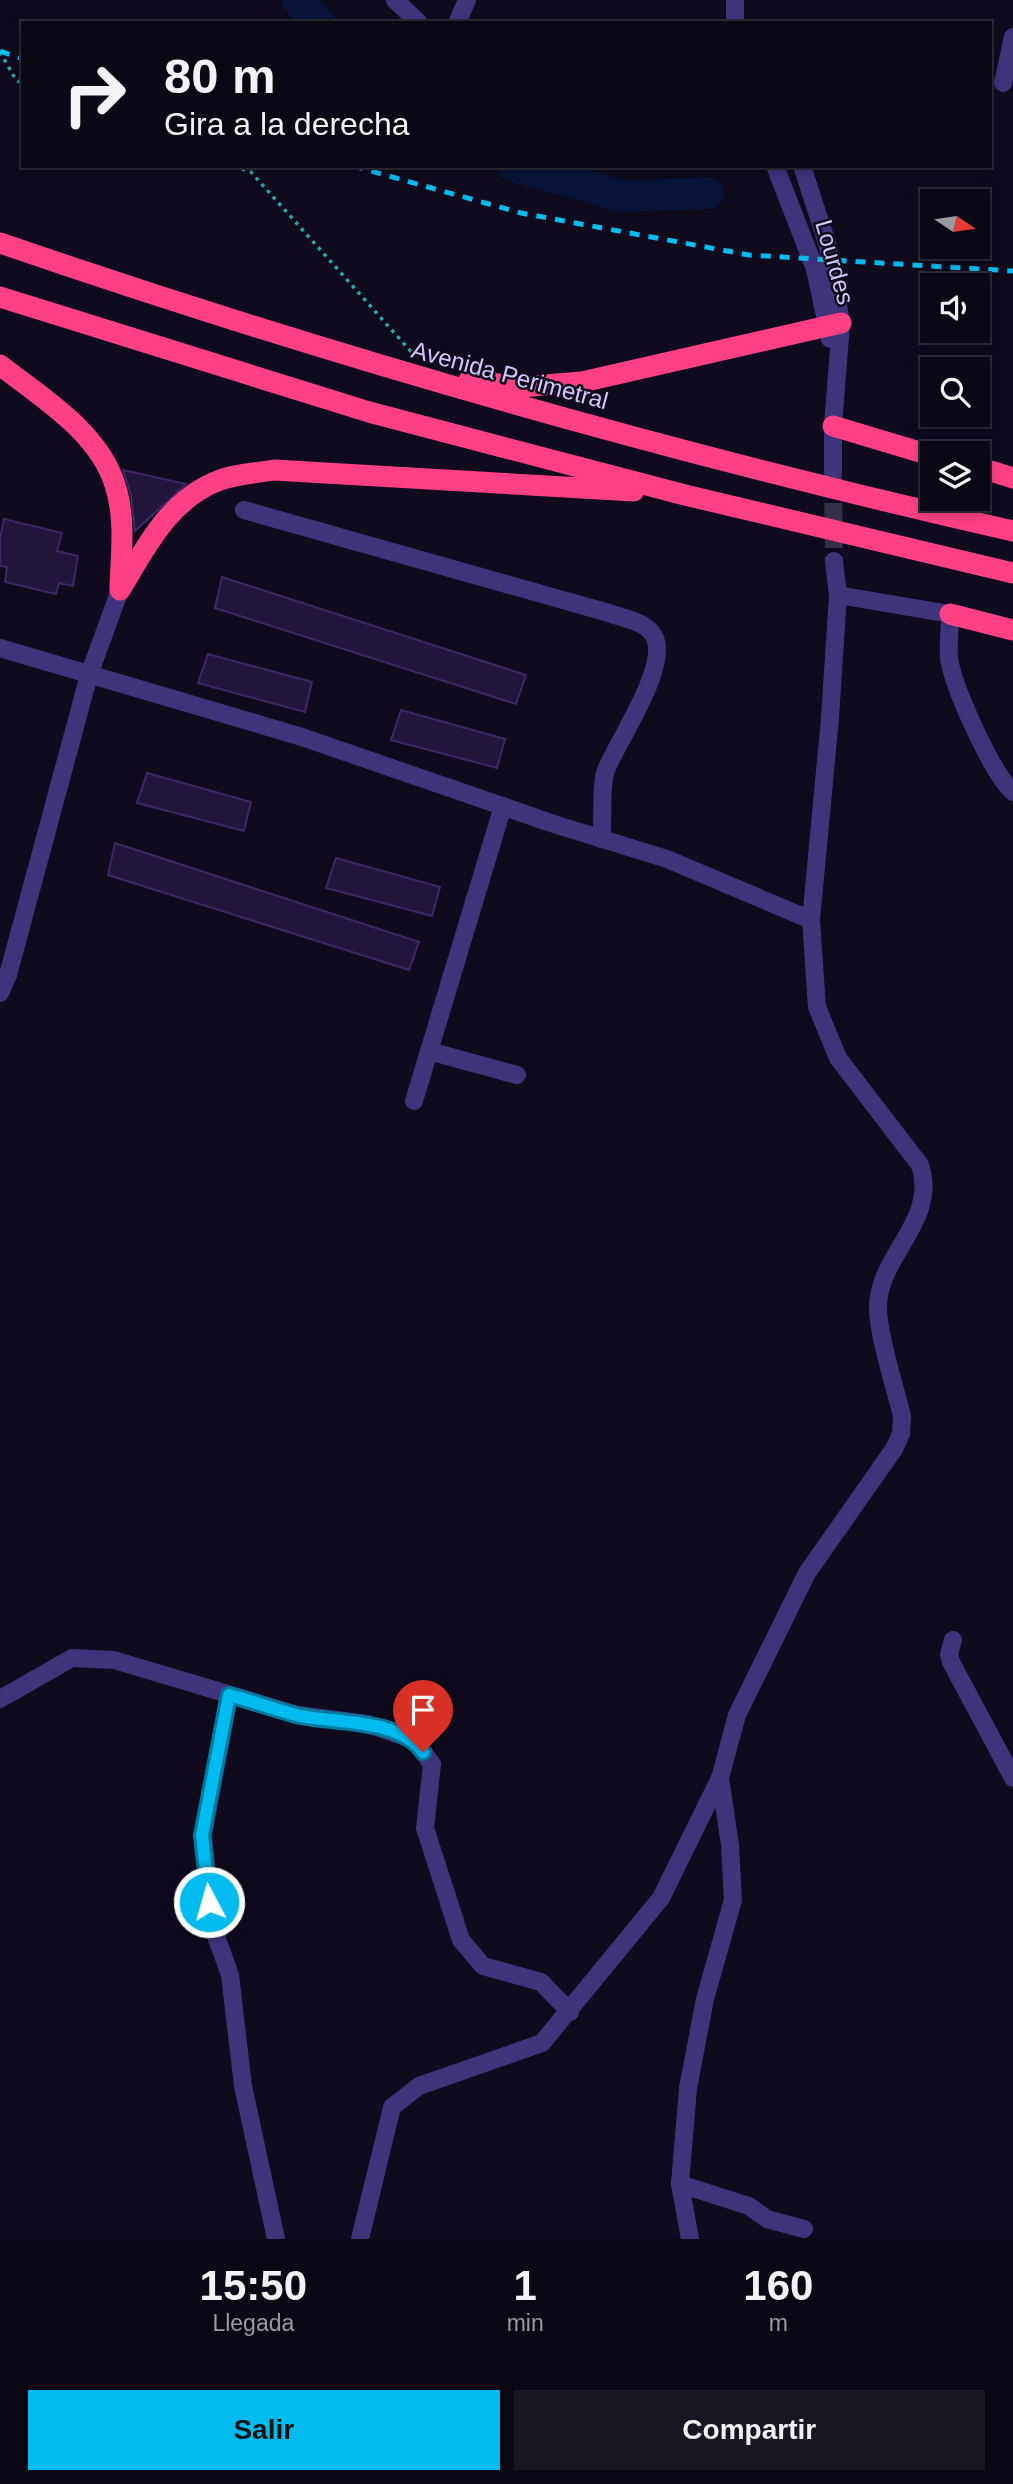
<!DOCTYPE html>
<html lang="es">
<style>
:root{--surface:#0b0815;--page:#191622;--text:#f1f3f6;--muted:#9a9aa0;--line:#2b2934;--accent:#00bbf0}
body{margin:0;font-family:Arial,sans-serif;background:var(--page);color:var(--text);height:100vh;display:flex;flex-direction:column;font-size:26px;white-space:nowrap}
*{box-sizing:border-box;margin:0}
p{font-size:23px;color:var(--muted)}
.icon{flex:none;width:38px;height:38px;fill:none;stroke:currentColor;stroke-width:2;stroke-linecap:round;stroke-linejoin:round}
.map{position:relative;height:2239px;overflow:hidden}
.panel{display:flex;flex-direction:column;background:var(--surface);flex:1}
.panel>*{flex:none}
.top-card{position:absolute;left:21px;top:21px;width:971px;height:147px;border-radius:0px;box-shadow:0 4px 10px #0003,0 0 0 2px var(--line);background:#0b0815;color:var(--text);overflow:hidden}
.needle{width:46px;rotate:103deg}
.tools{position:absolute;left:920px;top:189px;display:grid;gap:14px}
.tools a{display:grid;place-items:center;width:70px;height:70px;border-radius:0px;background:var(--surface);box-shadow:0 4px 10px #0003,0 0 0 2px var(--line);font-size:35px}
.pin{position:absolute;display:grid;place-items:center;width:60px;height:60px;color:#fff;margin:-72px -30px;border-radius:50% 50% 50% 0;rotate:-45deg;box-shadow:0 0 7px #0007}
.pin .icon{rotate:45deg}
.me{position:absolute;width:77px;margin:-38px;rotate:354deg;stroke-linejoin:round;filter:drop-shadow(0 0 5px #0008)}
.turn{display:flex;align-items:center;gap:24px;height:147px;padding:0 28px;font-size:32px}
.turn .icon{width:91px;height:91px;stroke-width:2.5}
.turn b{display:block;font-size:49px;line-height:60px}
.eta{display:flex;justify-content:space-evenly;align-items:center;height:119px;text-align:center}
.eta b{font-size:42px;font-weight:700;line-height:49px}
.action{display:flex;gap:14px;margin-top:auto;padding:14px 28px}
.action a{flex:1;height:80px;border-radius:0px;background:var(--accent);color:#111;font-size:28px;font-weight:700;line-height:80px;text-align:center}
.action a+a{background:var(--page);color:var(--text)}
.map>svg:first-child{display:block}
</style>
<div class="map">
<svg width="1013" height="2239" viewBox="0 0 1013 2239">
<rect width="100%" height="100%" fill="#0f0a1c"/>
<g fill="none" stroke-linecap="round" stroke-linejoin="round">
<!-- river -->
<g stroke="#071338" stroke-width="32">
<polyline points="298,0 319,23"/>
<polyline points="514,166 623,196 708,193"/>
</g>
</g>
<!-- building -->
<g fill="#23163d" stroke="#3d2769" stroke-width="2">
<polygon points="123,470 186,484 135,531 131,495"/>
<polygon points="4,519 62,533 57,551 78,556 73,586 59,583 56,594 5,582 7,567 0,566 0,538"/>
<polygon points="222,577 526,675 516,704 215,608"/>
<polygon points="208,654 312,682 305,712 198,683"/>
<polygon points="401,710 505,739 497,768 391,740"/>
<polygon points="147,773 251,802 244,831 137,803"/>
<polygon points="115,843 419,942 409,970 108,875"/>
<polygon points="336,858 440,887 432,916 326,888"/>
</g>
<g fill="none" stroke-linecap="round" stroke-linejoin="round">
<!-- minor-tunnel -->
<polyline stroke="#362f49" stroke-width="18" stroke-dasharray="18 9" stroke-linecap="butt" points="833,476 834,561"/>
<!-- path -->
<g stroke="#29a6af" stroke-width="3.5" stroke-dasharray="3.5 5" stroke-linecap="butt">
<polyline points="0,52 16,80 23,84"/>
<polyline points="234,166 251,172 414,355"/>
</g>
<!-- minor -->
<g stroke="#3f347c" stroke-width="18">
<polyline points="395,0 419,23"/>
<polyline points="735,0 735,23"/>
<polyline points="457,23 467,0"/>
<polyline points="1003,83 1013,37"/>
<polyline points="775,166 815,269 830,339"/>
<polyline points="802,166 828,246 841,323 833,426 833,473"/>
<path d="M244,510l365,103c13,5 34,8 43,20 22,27 -34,107 -46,137 -6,15 -2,49 -5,69"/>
<path d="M838,595l112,19c0,14 -2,30 -1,44 4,29 43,115 64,134"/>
<polyline points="0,648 302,737 554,824 667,859 811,920"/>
<polyline points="0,993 8,975 89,675 120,590"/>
<polyline points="429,1051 517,1075"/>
<polyline points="414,1101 503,806"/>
<polyline points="953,1640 949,1654 951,1662 1013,1778"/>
<polyline points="229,1695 203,1835 212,1925 230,1975 243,2086 276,2239"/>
<polyline points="0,1699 72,1658 114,1660 298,1715 368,1724 414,1740 432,1764 425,1828 461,1940 483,1966 541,1982 570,2012"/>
<polyline points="680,2184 749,2206 767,2219 804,2229"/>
<polyline points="360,2239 392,2107 419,2086 542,2043 661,1898 720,1778"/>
<path d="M690,2239l-10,-55 8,-96 17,-89 28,-99 -3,-55 -10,-67 17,-63 70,-142 87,-124 7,-15 1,-18c-7,-29 -23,-78 -24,-106 -2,-54 61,-88 42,-145l-82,-107 -21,-51 -6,-87 19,-202 8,-123 -4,-34"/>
</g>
<!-- highway -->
<g stroke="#ff4084" stroke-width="21">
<path d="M0,243c332,114 670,210 1013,288"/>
<polyline points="0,297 369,412 685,495 1013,573"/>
<path d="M0,365c42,33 99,67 115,120 11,33 6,70 5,103"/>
<polyline points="469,380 520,387 582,382 841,323"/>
<polyline points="833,426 933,456"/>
<polyline points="978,467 1013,478"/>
<path d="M120,590c26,-43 49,-91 100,-110 16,-6 37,-7 54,-10l360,21"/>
<polyline points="950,614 1013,630"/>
</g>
<!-- rail -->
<g stroke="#00bbf0" stroke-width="5" stroke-dasharray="10 9" stroke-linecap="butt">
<polyline points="0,51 23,59"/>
<polyline points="353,166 521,213 749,255 1013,271"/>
</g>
</g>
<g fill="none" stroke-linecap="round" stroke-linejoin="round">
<!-- route casing -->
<g stroke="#007a9c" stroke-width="18">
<path id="route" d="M209,1902l-7,-67 27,-140c22,6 45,14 67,20 38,9 103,3 127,37"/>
</g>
<!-- route -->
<use href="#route" stroke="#00bbf0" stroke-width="12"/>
</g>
<g text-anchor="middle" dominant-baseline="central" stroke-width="5" stroke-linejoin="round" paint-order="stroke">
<!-- street labels -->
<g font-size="24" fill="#d3c5ff" stroke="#0f0a1c">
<text transform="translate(835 262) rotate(74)">Lourdes</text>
<text transform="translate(510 375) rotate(15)">Avenida Perimetral</text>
</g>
</g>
</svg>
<div class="tools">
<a><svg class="needle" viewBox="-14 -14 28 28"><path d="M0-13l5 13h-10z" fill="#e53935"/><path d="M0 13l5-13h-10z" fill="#9a9aa0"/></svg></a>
<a><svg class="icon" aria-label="sound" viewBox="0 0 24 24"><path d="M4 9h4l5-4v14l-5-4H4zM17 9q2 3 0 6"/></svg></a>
<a><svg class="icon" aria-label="search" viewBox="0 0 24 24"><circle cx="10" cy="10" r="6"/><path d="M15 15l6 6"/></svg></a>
<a><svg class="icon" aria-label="layers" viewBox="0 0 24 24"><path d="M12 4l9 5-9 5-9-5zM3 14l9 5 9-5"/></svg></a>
</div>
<div class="pin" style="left:423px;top:1752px;background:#d93025"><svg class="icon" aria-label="arrive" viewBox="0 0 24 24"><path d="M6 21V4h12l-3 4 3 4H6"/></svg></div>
<svg class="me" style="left:209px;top:1902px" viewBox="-20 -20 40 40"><circle r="17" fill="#00bbf0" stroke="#fff" stroke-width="3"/><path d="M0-11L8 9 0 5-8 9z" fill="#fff"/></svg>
<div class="top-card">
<div class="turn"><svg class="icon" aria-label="right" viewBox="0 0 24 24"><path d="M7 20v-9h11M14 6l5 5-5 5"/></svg><div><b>80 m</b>Gira a la derecha</div></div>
</div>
</div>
<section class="panel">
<div class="eta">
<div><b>15:50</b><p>Llegada</p></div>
<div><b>1</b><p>min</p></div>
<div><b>160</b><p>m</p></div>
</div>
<div class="action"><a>Salir</a><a>Compartir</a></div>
</section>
